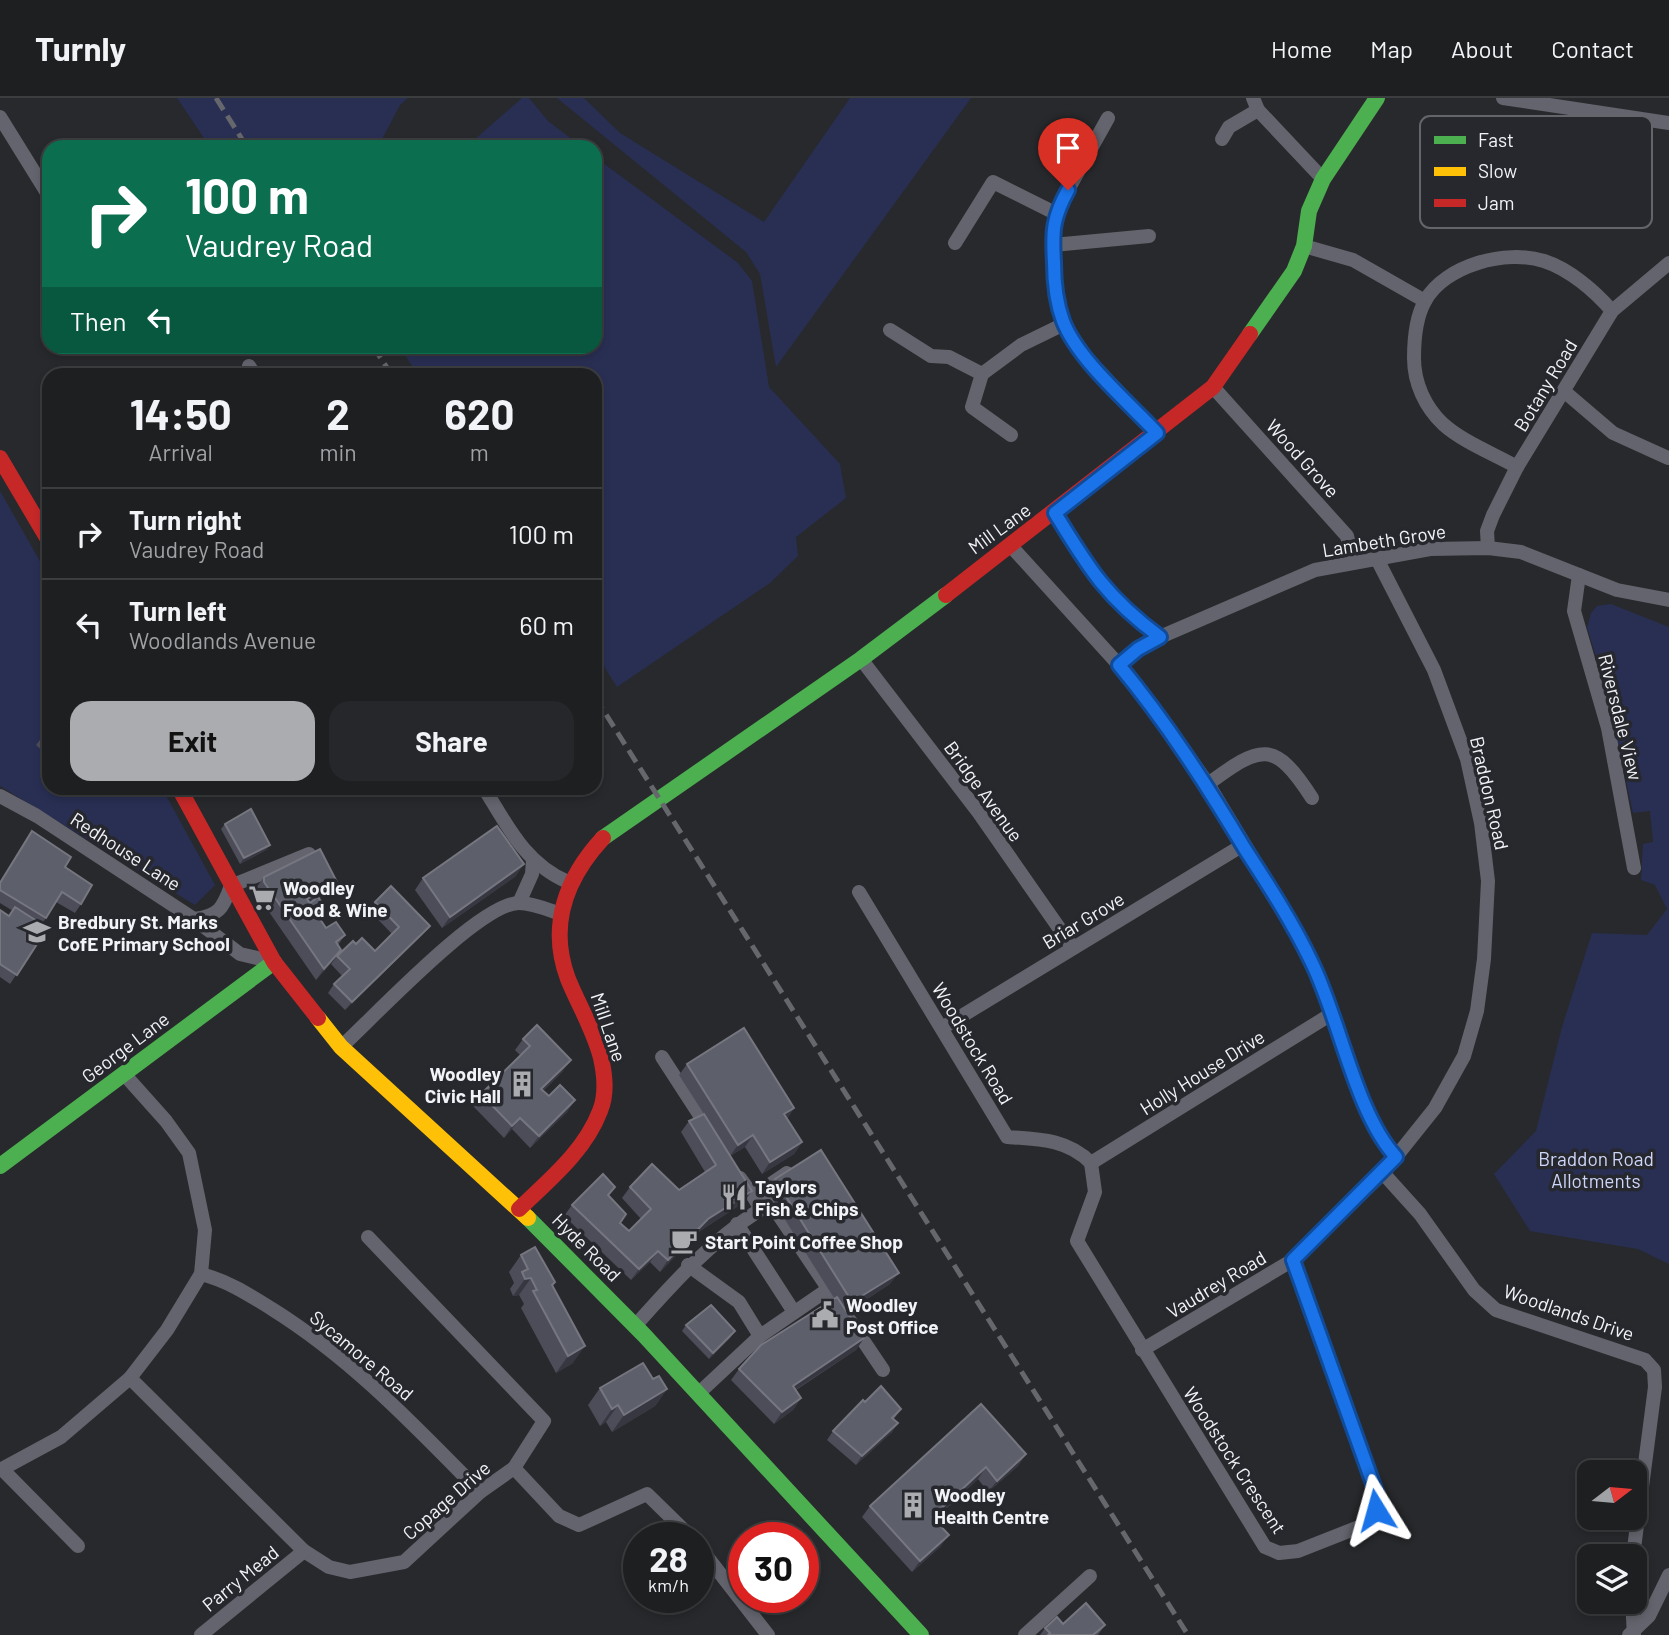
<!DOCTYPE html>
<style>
:root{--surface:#1e1f21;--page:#26272a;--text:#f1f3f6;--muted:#a1a2a5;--line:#3c3d3f;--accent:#abacb0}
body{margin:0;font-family:Barlow,sans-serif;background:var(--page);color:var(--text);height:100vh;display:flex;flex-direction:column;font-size:26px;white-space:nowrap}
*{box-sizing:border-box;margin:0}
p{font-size:23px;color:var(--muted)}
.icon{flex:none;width:38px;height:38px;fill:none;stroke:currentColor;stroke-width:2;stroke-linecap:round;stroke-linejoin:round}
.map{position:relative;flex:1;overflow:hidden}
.drawer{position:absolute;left:42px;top:270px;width:560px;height:427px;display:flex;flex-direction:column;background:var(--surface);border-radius:21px;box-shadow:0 4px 10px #0003,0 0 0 2px var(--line)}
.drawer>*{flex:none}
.hud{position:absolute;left:42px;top:42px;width:560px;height:214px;border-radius:21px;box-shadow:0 4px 10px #0003,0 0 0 2px var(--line);background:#0b6e4f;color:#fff;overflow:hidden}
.needle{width:46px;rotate:74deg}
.tools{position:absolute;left:1577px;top:1362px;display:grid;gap:14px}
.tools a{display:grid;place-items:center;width:70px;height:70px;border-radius:14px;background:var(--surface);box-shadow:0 4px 10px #0003,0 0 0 2px var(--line);font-size:35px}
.speed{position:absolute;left:623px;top:1424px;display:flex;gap:14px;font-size:35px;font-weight:700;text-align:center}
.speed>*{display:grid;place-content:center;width:91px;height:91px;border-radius:50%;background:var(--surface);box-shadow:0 4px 10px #0003,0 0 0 2px var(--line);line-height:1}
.speed small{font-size:18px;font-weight:400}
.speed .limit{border:10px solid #d22;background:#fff;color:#111}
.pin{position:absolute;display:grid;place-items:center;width:60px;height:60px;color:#fff;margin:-72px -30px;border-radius:50% 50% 50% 0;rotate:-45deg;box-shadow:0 0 7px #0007}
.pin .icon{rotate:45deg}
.me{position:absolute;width:77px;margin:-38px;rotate:352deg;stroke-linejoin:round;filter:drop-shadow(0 0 5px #0008)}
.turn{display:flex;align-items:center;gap:24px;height:147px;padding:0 28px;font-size:32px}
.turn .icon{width:91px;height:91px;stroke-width:2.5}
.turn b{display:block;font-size:49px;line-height:60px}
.then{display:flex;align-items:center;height:66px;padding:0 28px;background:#0003;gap:14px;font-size:26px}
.eta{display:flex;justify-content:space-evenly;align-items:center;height:119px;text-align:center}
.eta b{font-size:42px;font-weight:700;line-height:49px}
.action{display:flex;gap:14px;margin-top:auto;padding:14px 28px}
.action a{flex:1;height:80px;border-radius:21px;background:var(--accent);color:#111;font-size:28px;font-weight:700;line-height:80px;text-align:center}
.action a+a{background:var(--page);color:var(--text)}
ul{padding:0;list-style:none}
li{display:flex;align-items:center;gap:21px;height:91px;padding:0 28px;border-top:2px solid var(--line)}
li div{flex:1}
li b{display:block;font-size:26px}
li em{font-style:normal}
header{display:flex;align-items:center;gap:42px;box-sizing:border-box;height:98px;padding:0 35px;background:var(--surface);border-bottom:2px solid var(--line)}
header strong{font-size:33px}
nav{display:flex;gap:38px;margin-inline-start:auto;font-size:24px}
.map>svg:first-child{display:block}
</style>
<header>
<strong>Turnly</strong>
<nav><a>Home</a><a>Map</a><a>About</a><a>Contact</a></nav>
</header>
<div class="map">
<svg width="1669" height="1537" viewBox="0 0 1669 1537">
<rect width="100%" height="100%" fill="#28292c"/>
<!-- green -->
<g fill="#292f53">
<polygon points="177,0 408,0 400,7 378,49 210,49"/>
<polygon points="522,0 529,0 548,23 582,49 466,49"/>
<polygon points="557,0 584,0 620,35 764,124 850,0 971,0 776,269 760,176 746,154"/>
<polygon points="595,59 738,165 752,183 769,289 840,366 846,400 796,439 798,458 770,485 617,589 595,554 595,276 417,276 400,249 595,248"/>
<polygon points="0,393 49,479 49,690 162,690 215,787 195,807 0,688"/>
<polygon points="1611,506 1669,529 1669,1166 1638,1151 1530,1133 1494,1076 1536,1033 1562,929 1592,835 1647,837 1667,811 1655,787 1641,782 1643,746 1653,744 1650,713 1633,715 1607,594 1587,529 1591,515 1597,508"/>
</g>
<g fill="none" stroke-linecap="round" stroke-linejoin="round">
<!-- street -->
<g stroke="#63646d" stroke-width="14">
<polyline points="1253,0 1258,12 1323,81"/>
<polyline points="1503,0 1669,25"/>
<polyline points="0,19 49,98"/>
<polyline points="1108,20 1055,115 1053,147 1058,205 1064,226 1086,259 1157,335"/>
<polyline points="1222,41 1229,29 1258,12"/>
<polyline points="955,145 993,84 1055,115"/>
<polyline points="1053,147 1149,138"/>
<polyline points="1304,148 1353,162 1425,203"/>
<polyline points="890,232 931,258 949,259 982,276 1021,247 1064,226"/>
<polyline points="249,268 254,276"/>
<polyline points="982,276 972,309 1011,337"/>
<polyline points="1213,289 1347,438 1353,463"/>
<polyline points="1565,294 1613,335 1668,360"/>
<path d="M1517,369c-23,-13 -54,-25 -74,-43 -18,-17 -29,-41 -29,-66 0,-18 2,-41 11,-57 20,-36 81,-52 119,-40 25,8 51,30 68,50"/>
<path d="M1055,415c34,55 52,86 105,124"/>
<polyline points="1010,447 1119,567 1162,620 1208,686 1291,823 1313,868 1373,1028 1396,1059"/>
<polyline points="1488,450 1487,433 1493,417 1517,369 1612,213 1669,165"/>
<polyline points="1579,477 1574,513 1608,630 1634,770"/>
<polyline points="861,561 979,715 1073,850"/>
<polyline points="1119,567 1138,551 1160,539 1315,472 1430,451 1488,450 1521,454 1617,492 1669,502"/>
<path d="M1208,686c53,-39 66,-45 104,14"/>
<path d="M484,690c23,37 41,76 84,94"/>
<polyline points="0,698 37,718 194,821 240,856 274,864"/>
<path d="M859,794l148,245c31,2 61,2 84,26"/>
<polyline points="519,805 532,776 533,762"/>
<path d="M194,821c25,-3 29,-11 37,-33l78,-32"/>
<polyline points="942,930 1243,747"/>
<path d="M341,949c33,-30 139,-144 178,-144 13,0 30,7 42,11"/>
<polyline points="662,959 710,1033"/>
<polyline points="1091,1065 1095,1094 1077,1143 1265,1449 1279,1455 1298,1453 1364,1427 1375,1412 1376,1394 1293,1162"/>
<polyline points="1091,1065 1333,915"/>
<polyline points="1383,1075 1420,1116 1474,1192 1496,1212 1645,1262 1654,1272 1655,1289 1633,1458"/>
<polyline points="740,1080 753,1098 787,1075"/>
<polyline points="762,1092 883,1272"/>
<polyline points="737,1126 794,1214"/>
<polyline points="688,1167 739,1204 760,1238"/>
<path d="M201,1176c27,7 47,20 71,35 80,50 142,116 208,183"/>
<path d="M635,1228c39,-44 76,-85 126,-117l-8,-13"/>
<polyline points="1142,1252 1293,1162 1383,1075 1435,1010 1464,958 1477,913 1484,861 1488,783 1481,725 1467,661 1434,572 1376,459"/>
<polyline points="130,1280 304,1453 329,1469 350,1474 404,1464 480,1394 514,1370 544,1323 368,1139"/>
<polyline points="700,1294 760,1238 827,1192"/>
<polyline points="514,1370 559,1418 579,1427 647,1396 692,1440"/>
<polyline points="2,1371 78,1448"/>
<polyline points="0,1372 61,1339 130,1280 167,1232 201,1176 205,1132 189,1055 166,1023 124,976"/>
<polyline points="698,1447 768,1537"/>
<polyline points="1632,1503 1634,1537"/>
<polyline points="201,1537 304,1453"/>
<polyline points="1025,1537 1090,1478"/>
<polyline points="1629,1537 1649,1518 1669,1477"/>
</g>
<!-- fast -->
<g stroke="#4caf50" stroke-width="16">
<polyline points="1250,236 1294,173 1304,148 1309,113 1323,81 1377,0"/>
<polyline points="603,740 861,561 946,497"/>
<polyline points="0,1068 274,864"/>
<polyline points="528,1120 644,1237 921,1537"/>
</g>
<!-- slow -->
<polyline stroke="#ffc107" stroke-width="16" points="318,920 341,949 528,1120"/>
<!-- jam -->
<g stroke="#c62828" stroke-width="16">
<polyline points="0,360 49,443"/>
<polyline points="946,497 1213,289 1250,236"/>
<polyline points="179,690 274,864 318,920"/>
<path d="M519,1111c30,-29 66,-58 81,-98 7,-17 5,-35 1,-53 -7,-28 -22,-52 -33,-79 -20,-53 -2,-101 35,-141"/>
</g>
<!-- rail -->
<g stroke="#65676c" stroke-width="5" stroke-dasharray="14 7" stroke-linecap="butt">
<polyline points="216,0 247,49"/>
<polyline points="373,248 391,276"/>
<polyline points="595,599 1188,1537"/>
</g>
</g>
<!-- wall -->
<g fill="#4c4d59">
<polygon points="49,630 49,659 36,647"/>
<polygon points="225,726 270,747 266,752 240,766 221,731"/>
<polygon points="32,733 65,769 81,806 75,815 56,804 42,826 35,840 39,843 10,886 0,879 0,812 9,818 13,813 0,805 0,784"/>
<polygon points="516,778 442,830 415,792 423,780"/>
<polygon points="264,779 337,784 329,795 319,801 320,821 326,830 345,837 338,847 332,864 316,882 256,795 256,790"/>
<polygon points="375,804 423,836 345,912 328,895 334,886 342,878 331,866 337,858 356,846 375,853 392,836 369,812"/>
<polygon points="523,941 563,973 543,993 549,998 575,1002 567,1014 530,1050 512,1031 504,1040 473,1008 481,996 520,957 515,952"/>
<polygon points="687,966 794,1010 787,1021 802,1044 794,1056 762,1076 745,1049 730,1058 743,1105 700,1133 660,1174 650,1164 631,1182 564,1118 572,1107 609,1098 620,1125 629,1133 641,1121 622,1100 630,1089 679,1092 705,1074 681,1034 689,1023 704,1016 679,977"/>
<polygon points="775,1081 890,1186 847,1214 864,1240 856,1252 796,1292 801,1300 793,1312 774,1326 731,1282 739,1271 834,1200 767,1093"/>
<polygon points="521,1157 555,1184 552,1188 573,1265 556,1275 521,1210 524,1206 519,1197 513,1198 510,1191 514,1185 509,1174"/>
<polygon points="686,1227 731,1239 709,1261 682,1233"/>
<polygon points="653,1281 667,1291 655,1308 612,1334 606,1324 600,1328 588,1307 600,1290"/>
<polygon points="865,1304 901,1311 894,1321 898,1325 892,1334 856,1367 827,1342 833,1333"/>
<polygon points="1026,1356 1018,1368 988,1394 978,1381 935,1421 941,1448 912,1474 862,1419 870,1408"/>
<polygon points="1063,1526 1105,1527 1098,1537 1040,1537 1045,1530"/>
</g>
<!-- shaded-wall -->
<g fill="#363740">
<polygon points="270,747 266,752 240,766 244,760"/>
<polygon points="524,766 516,778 442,830 450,819"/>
<polygon points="337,784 329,795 299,812 307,801"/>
<polygon points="327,812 319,823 318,818"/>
<polygon points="430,828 423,836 345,912 352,904"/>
<polygon points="341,852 332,864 316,882 324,871"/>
<polygon points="571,962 563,973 533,1002 541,991"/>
<polygon points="575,1002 567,1014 530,1050 539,1038"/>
<polygon points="794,1010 786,1022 784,1016"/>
<polygon points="520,1020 512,1031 504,1040 512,1028"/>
<polygon points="753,1037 745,1049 730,1058 738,1047"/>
<polygon points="802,1044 794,1056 762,1076 770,1064"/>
<polygon points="752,1093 743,1105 700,1133 660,1174 668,1162 708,1121"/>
<polygon points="658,1153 650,1164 631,1182 639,1171"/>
<polygon points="899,1175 890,1186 844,1216 852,1204"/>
<polygon points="531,1180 519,1197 513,1198 525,1181"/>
<polygon points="735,1233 731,1239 709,1261 713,1255"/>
<polygon points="864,1240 856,1252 784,1299 793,1288"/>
<polygon points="585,1248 573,1265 556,1275 568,1258"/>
<polygon points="667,1291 655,1308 612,1334 624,1317"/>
<polygon points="801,1300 793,1312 774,1326 782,1314"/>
<polygon points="618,1307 606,1324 600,1328 612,1311"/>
<polygon points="898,1325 892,1334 856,1367 862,1358"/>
<polygon points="1026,1356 1018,1368 988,1394 997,1383"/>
<polygon points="986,1369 978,1381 924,1431 932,1419"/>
<polygon points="949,1437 941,1448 912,1474 920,1463"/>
</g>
<!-- building -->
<g fill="#5d5f6a" stroke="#757680" stroke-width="2">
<polygon points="49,630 49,640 44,635"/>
<polygon points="251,711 270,747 244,760 225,726"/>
<polygon points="497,728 524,766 450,819 423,780"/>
<polygon points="32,733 71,759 65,769 92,787 81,806 62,794 46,820 0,792 0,785"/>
<polygon points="320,751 337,784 307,801 310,805 318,799 327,812 318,818 326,830 336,824 345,837 336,844 341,852 324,871 264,784 264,779"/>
<polygon points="391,788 430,828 352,904 334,886 350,871 337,858 353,843 356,846 362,840 375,853 399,829 375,804"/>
<polygon points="15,809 43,827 35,840 39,843 17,877 0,866 0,812 9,818"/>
<polygon points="537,927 571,962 541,991 549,998 560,987 575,1002 539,1038 520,1020 512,1028 481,996 530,948 523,941"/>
<polygon points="744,930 794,1010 784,1016 802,1044 770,1064 753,1037 738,1047 687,966"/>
<polygon points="704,1016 752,1093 708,1121 668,1162 658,1153 639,1171 572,1107 603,1076 615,1089 608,1097 626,1116 620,1125 629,1133 651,1111 630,1089 652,1066 679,1092 716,1067 689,1023"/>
<polygon points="821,1052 899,1175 852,1204 775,1081"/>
<polygon points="535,1149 555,1184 552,1187 585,1248 568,1258 533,1193 537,1192 531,1180 525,1181 522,1174 528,1171 521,1157"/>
<polygon points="837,1199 864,1240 793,1288 801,1300 782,1314 739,1271 761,1247"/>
<polygon points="711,1207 735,1233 713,1255 686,1227"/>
<polygon points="643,1265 653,1281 659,1278 667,1291 624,1317 618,1307 612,1311 600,1290"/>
<polygon points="881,1288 901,1311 892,1320 898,1325 862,1358 833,1333 863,1302 865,1304"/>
<polygon points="981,1306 1026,1356 997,1383 986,1369 932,1419 949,1437 920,1463 870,1408"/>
<polygon points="1086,1505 1105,1527 1093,1537 1048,1537 1050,1535 1045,1530 1057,1519 1063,1526"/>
</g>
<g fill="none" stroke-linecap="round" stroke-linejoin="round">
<!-- route casing -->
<g stroke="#114b97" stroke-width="18">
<path id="route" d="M1068,92c-15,27 -16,41 -14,72 0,20 2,40 9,59 15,39 65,81 94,112l-102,80c34,56 52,85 105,124l-22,12 -19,16c48,58 87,119 126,184 24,37 48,74 67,114 28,57 44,151 84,194l-103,103 83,232v18"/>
</g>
<!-- route -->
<use href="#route" stroke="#1a73e8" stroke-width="12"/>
</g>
<!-- icons -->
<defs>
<g id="supermarket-bare" transform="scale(2.1)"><path d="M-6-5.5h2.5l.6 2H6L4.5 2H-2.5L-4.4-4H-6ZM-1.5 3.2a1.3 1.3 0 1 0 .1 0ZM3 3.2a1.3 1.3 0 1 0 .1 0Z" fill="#abacb0" stroke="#26282e" stroke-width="2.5" paint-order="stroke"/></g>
<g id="school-bare" transform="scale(2.1)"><path d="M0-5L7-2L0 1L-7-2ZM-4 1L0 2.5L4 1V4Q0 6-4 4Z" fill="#abacb0" stroke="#26282e" stroke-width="2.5" paint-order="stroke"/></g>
<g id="building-bare" transform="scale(2.1)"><path d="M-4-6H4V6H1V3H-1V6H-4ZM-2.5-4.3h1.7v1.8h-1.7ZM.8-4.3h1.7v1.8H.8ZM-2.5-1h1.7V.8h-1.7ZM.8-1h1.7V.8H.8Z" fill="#abacb0" stroke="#26282e" stroke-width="2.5" paint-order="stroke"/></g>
<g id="restaurant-bare" transform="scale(2.1)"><path d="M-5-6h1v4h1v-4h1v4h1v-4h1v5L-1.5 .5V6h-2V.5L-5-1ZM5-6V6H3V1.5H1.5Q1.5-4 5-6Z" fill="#abacb0" stroke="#26282e" stroke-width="2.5" paint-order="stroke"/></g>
<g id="cafe-bare" transform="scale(2.1)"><path d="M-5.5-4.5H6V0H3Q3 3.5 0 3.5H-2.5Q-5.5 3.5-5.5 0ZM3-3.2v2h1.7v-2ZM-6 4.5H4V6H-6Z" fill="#abacb0" stroke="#26282e" stroke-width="2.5" paint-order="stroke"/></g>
<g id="civic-bare" transform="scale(2.1)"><path d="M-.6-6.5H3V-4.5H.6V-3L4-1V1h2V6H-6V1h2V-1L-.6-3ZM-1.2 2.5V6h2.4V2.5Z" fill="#abacb0" stroke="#26282e" stroke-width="2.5" paint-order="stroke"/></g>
</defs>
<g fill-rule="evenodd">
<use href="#supermarket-bare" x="262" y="800"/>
<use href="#school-bare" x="37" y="834"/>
<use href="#building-bare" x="522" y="986"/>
<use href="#restaurant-bare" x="734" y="1099"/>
<use href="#cafe-bare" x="684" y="1143"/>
<use href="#civic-bare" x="825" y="1217"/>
<use href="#building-bare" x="913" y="1407"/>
</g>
<g text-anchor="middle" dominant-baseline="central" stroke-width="7" stroke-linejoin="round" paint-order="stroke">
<!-- street labels -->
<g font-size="19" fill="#f2f3f7" stroke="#26282e">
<text transform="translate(1545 287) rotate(-59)">Botany Road</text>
<text transform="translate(1303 360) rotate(48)">Wood Grove</text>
<text transform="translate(999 430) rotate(-36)">Mill Lane</text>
<text transform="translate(1384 442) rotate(-9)">Lambeth Grove</text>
<text transform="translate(1621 619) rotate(76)">Riversdale View</text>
<text transform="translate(984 693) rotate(54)">Bridge Avenue</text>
<text transform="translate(1490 695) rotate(77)">Braddon Road</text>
<text transform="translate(126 753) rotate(33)">Redhouse Lane</text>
<text transform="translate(1083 822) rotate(-31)">Briar Grove</text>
<text transform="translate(609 929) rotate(71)">Mill Lane</text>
<text transform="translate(973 945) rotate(59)">Woodstock Road</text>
<text transform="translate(125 949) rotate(-37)">George Lane</text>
<text transform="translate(1202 974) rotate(-32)">Holly House Drive</text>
<text transform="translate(587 1149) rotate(45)">Hyde Road</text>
<text transform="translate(1216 1186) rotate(-31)">Vaudrey Road</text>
<text transform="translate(1569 1214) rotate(19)">Woodlands Drive</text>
<text transform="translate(362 1257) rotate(40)">Sycamore Road</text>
<text transform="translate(1235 1362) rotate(57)">Woodstock Crescent</text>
<text transform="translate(446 1402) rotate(-41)">Copage Drive</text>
<text transform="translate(240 1480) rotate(-39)">Parry Mead</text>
</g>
<!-- poi labels -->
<g font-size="19" font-weight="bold" fill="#f2f3f7" stroke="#26282e" text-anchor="start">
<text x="283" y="789">Woodley<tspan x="283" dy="22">Food &amp; Wine</tspan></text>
<text x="58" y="823">Bredbury St. Marks<tspan x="58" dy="22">CofE Primary School</tspan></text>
<text x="501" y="975" text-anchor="end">Woodley<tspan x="501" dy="22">Civic Hall</tspan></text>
<text x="755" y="1088">Taylors<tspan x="755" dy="22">Fish &amp; Chips</tspan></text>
<text x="705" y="1143">Start Point Coffee Shop</text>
<text x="846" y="1206">Woodley<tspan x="846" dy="22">Post Office</tspan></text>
<text x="934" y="1396">Woodley<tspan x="934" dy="22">Health Centre</tspan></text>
</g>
<!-- park labels -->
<g font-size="19" fill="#cdd5f9" stroke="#26282e">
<text x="1596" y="1060">Braddon Road<tspan x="1596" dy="22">Allotments</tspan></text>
</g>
</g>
<!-- legend -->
<rect x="1420" y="18" width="232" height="112" rx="10" fill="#26282e" stroke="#63656a" stroke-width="2"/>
<rect x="1434" y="38" width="32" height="8" fill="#4caf50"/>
<rect x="1434" y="69" width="32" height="9" fill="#ffc107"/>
<rect x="1434" y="101" width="32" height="8" fill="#c62828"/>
<g font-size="19" fill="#f2f3f7">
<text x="1478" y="49">Fast</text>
<text x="1478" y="80">Slow</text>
<text x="1478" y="112">Jam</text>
</g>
</svg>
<div class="tools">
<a><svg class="needle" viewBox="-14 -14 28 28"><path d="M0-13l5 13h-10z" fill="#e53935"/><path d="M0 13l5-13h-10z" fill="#a1a2a5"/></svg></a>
<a><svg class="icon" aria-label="layers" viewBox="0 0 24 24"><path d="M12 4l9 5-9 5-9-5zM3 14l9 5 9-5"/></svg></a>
</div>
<div class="speed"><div>28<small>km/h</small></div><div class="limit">30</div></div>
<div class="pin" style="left:1068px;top:92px;background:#d93025"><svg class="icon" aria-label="arrive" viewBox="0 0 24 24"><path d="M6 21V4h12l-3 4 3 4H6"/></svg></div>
<svg class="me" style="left:1376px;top:1412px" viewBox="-20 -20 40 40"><path d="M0-17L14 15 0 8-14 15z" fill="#1a73e8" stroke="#fff" stroke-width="4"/></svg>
<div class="hud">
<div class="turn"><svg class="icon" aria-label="right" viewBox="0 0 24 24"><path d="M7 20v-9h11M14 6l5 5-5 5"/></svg><div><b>100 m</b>Vaudrey Road</div></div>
<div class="then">Then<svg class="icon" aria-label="left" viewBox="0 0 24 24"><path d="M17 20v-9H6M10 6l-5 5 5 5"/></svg></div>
</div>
<section class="drawer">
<div class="eta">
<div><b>14:50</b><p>Arrival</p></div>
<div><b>2</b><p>min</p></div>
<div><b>620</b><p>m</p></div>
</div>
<ul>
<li><svg class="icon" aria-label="right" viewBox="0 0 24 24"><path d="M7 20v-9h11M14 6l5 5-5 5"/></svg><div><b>Turn right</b><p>Vaudrey Road</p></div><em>100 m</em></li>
<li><svg class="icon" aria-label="left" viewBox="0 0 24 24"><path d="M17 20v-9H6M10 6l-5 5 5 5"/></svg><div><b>Turn left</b><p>Woodlands Avenue</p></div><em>60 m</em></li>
</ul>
<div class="action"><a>Exit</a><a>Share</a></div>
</section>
</div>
